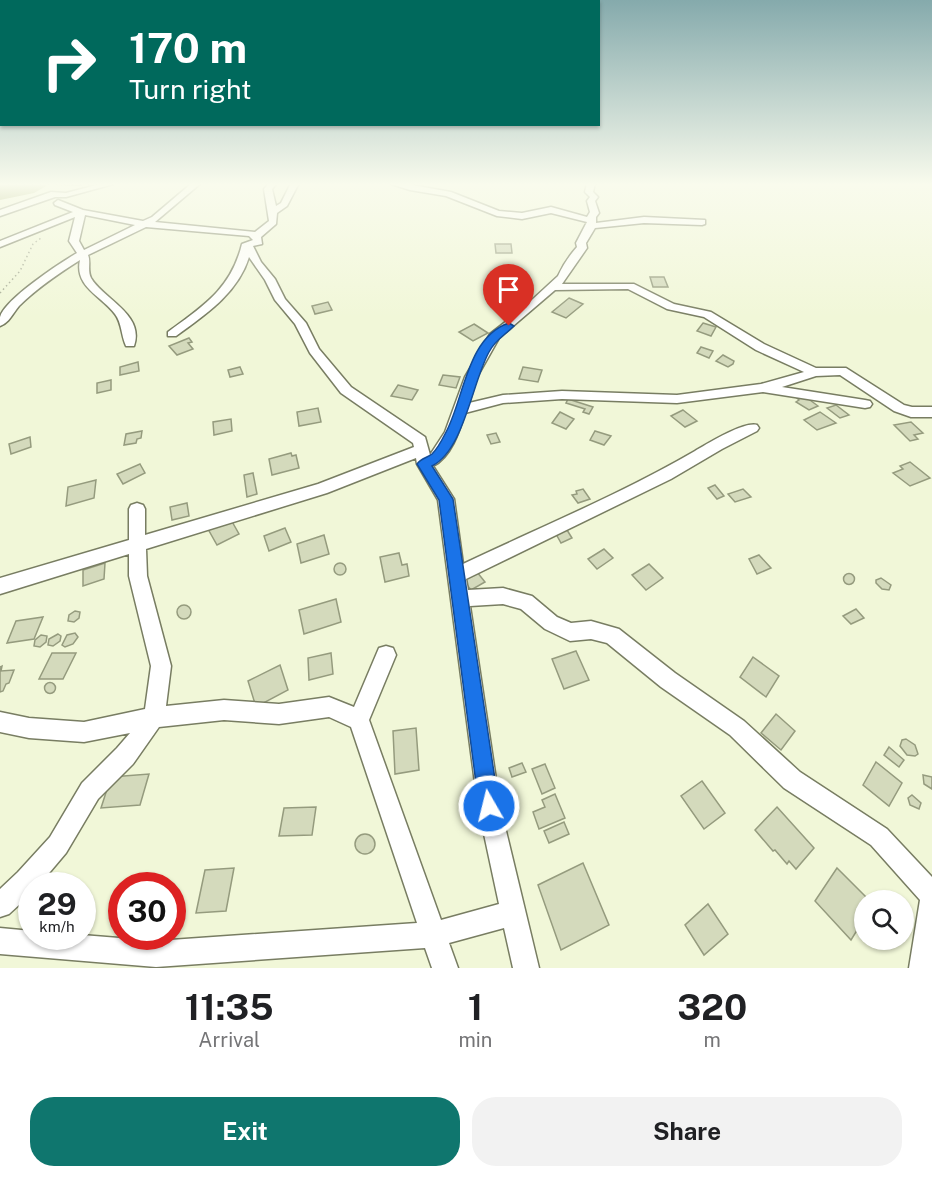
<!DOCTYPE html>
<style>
:root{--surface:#fff;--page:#f2f2f2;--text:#202124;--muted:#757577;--accent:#0f766e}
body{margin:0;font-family:"Public Sans",sans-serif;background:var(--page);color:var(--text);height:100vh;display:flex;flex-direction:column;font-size:22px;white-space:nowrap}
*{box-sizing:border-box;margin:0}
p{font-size:20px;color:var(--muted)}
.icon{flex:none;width:33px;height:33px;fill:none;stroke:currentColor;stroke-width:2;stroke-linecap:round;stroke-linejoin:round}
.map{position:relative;height:968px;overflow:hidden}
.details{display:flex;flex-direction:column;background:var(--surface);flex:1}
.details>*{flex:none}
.guide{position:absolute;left:0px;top:0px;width:600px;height:126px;box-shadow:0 2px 4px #0004;background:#00695c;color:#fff;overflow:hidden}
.fabs{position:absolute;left:854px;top:890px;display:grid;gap:12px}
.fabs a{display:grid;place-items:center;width:60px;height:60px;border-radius:50%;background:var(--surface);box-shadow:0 2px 4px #0004;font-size:30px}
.speed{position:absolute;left:18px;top:872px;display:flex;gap:12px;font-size:30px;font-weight:700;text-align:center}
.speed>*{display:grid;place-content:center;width:78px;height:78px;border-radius:50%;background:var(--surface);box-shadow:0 2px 4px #0004;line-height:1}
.speed small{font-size:15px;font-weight:400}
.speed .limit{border:9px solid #d22;background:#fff;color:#111}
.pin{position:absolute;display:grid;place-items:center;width:51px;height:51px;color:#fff;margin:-62px -26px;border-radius:50% 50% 50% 0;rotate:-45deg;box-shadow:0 0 6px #0007}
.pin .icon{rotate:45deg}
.me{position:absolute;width:66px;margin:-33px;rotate:352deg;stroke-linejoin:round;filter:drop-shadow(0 0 4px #0008)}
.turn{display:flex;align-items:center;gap:21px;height:126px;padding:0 30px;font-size:27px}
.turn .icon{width:78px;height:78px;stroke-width:2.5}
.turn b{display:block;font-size:42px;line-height:51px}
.eta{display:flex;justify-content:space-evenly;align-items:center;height:102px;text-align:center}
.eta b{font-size:36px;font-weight:700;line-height:42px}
.button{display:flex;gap:12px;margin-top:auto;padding:12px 30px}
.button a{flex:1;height:69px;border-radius:24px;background:var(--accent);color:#fff;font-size:24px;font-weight:700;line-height:69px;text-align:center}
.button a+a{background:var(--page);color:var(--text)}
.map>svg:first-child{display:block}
</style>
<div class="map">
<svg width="932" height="968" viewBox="0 0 932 968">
<rect width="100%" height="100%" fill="#f1f7d8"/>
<!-- water -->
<polygon fill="#909c51" points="33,183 99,183 79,186 48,185 34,193 0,200 0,185"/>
<!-- building -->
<g fill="#d4dabc" stroke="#959b7e" stroke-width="1.5">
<polygon points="495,244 511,244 512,253 496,253"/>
<polygon points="650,277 664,277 668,287 653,287"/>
<polygon points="569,298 583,304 566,318 552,312"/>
<polygon points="328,302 332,310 315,314 312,306"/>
<polygon points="703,323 716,327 711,336 697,331"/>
<polygon points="474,324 488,333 473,341 459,332"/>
<polygon points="189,338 192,342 188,343 193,349 177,355 169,346"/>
<polygon points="701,347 713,351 709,358 697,353"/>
<polygon points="723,355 734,361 733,364 728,367 716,361"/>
<polygon points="138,362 139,371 120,375 120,367"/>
<polygon points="240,367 243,374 230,377 228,370"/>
<polygon points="523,367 542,370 538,382 519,379"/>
<polygon points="443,375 460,377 456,388 439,385"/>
<polygon points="111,380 111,390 97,393 97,383"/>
<polygon points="398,385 418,390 412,400 391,396"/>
<polygon points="803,395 818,406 809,410 796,402 799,400 796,397"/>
<polygon points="568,399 593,407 589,414 583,412 585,409 566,403"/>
<polygon points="836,405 849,415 840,418 827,408"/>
<polygon points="318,408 321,422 299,426 297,412"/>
<polygon points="683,410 697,421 685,427 671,416"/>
<polygon points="560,412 574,419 566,429 552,423"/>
<polygon points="820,412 836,423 817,430 804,420"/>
<polygon points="231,419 232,431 214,435 213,422"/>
<polygon points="911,422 923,433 914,435 918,439 910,441 894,425"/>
<polygon points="142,431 141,438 137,439 136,443 124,445 126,434"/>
<polygon points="595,431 611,436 604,445 590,440"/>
<polygon points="496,433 500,442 491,444 487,435"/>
<polygon points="30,437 31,447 11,454 9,444"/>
<polygon points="291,453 292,456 296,455 299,468 272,475 269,459"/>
<polygon points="910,462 930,478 910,486 893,473 903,469 900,466"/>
<polygon points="140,464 145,473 123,484 117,474"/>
<polygon points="253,473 257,494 247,497 244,475"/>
<polygon points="96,480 94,498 66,506 68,487"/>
<polygon points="715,485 724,496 717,499 708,488"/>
<polygon points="583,489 590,499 578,503 572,495 577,494 576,491"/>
<polygon points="743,489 751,497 735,502 728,494"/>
<polygon points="187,503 189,516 172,520 170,507"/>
<polygon points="230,518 239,534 217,545 208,529"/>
<polygon points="285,528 291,542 269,551 264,536"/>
<polygon points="567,530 572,538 561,543 556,534"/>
<polygon points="324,535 329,554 301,563 297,544"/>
<polygon points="604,549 613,558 597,569 588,559"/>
<polygon points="399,553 402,565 407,564 409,576 385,582 380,557"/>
<polygon points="759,555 771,568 757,574 749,559"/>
<circle cx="340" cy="569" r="6"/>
<polygon points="105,563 104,579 83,586 83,570"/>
<polygon points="649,564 663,578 646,590 632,575"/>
<polygon points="477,572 485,582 471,590 464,581"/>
<circle cx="849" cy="579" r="5.5"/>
<polygon points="881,578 891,585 889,590 882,589 876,583 876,580"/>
<polygon points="336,599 341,622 304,634 299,610"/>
<circle cx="184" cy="612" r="7"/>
<polygon points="856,609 864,618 851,624 843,616"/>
<polygon points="75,611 80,612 79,618 74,622 68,621 69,615"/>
<polygon points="43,617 34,639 7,643 16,621"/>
<polygon points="75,633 78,637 73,644 65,647 62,645 67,635"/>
<polygon points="58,634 61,636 60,641 53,646 48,645 49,639"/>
<polygon points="41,635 47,636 46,642 40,647 34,646 35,640"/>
<polygon points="576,651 589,680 564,689 552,659"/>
<polygon points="52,653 76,653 63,679 39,679"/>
<polygon points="331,653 333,674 309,680 308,658"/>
<polygon points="753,657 779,676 766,697 740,677"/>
<polygon points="280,665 288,690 256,707 248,681"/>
<polygon points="2,666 1,671 14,670 9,683 6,684 3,691 0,692 0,667"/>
<circle cx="50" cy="688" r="5.5"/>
<polygon points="776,714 795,731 781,750 761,733"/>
<polygon points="416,728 419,770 395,774 393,731"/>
<polygon points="906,739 915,745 918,754 915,756 907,755 900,746 902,740"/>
<polygon points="889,747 904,760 899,767 884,755"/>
<polygon points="876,762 902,783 889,806 863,785"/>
<polygon points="522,763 526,772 512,777 509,768"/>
<polygon points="545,764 555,788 542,794 532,769"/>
<polygon points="149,774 140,805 101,808 111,777"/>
<polygon points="923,775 932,777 932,789 924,784"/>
<polygon points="702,781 725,813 704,829 681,796"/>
<polygon points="555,794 565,818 539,829 533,812 545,807 542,800"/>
<polygon points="912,795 921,803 919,809 910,805 908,798"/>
<polygon points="316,807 312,835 279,836 284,808"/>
<polygon points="777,807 814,848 796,869 789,861 787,864 775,850 773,851 755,830"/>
<polygon points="564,822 569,834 549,843 544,831"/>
<circle cx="365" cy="844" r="10"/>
<polygon points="583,863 609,925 561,950 538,885"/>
<polygon points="234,868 226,911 196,913 205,870"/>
<polygon points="837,868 869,900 864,900 864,919 851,940 815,901"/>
<polygon points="708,904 728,934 704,955 685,925"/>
</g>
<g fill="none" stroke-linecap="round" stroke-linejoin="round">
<!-- minor casing -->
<g stroke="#787d62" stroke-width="3">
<g id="minor">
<polygon points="104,183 117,183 66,197 55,197 0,216 0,210 51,192 66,193"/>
<path d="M192,183h9l-46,39 100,10 14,-11 -5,-32 5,-6h8l-5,6 4,17 5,-3 10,-20h8l-12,23 -10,7 -1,11 -15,13 1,7 -9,2 8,16 14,17 10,20 21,24 13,26 32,38 74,50 5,18 15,-23 20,-55 25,-43 31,-24 37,-34c5,-11 11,-20 19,-29l-1,-4 11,-21 -36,-9 -29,6 -25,-3 -51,-20 -36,-6 -22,-7h13l50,9 48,19 23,2 29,-6 36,10 3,-5 -3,-11 3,-4 -5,-5 2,-9h8l-2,9 5,5 -3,4 4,12 -3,4v6l48,-6 61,3v4l-3,1 -58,-2 -49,5 -9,15 1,5 -25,36h72l40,20 37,8 53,32 52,24h30l58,37 8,2h20v10h-21l-17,-6 -54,-36 -24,1 -34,11 83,13 5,1 2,3 -2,3 -5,1 -102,-16 -86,11 -115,-4 -59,4 -38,10c-6,19 -14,44 -32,53l21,33 9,65c78,-37 158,-70 232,-113 12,-7 49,-30 62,-26l2,3 -2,3 -35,18 -51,30 -205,100 2,11 35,-2 29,8 25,21 14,6 20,-2 28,8 56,44 69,48 56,51 87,57 45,48v91h-23l11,-68 -49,-55 -87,-57 -54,-53 -69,-48 -54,-44 -16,-4 -21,2 -25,-12 -24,-20 -18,-5 -33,2 30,200 39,162h-26l-9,-40 -55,15 9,25h-26l-7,-20 -269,19 -156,-13v-26l32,3v5l50,-1 74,6 261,-18 -66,-196 -22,-10 -50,7 -55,-4 -65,7 -26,37 -35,35 -32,54 -27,32h-7v8l-23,21 -9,3v-28l18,-17 32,-35 32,-54 35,-35 13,-15 -46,9 -55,-4 -29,-6v-20l29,6 55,4 61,-13 6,-43 -22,-90v-22l-129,40v-16l129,-38v-31l2,-4 6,-2 6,2 2,4v26l173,-51 96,-37 -1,-4 -72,-50 -31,-40 -15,-29 -20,-24 -10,-20 -16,-23c-11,36 -44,58 -73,79h-8v-4c35,-26 63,-43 74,-88l11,-4 -4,-4 -103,-9 -58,28c3,7 -1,15 3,23 12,21 54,36 43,68h-8c-5,-11 -4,-23 -11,-32 -13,-18 -41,-27 -35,-54 -22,14 -43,28 -61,46 -6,7 -10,17 -19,20 0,-3 0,-6 0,-9 5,-18 60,-54 77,-64l-8,-12 6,-24 -75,30v-6l73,-29 -18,-7 -1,-2 4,-3 25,10 60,11 9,-4zM85,215l50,10 -51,25 -5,-9zM628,289l39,20 37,8 52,33 48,22 -43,12 -84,11 -115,-4 -59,4 -34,8 8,-26 22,-39 56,-48zM416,458l1,6 21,36 40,306 21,98 -58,16 -72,-200 27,-65 -3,-7 -7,-2 -7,2 -25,59 -25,-10 -50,7 -55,-4 -58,6 5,-40 -24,-90 -1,-27 181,-56z"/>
</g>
</g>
<!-- path -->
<polyline stroke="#a3a891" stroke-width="1.5" stroke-dasharray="1.5 3" stroke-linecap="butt" points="0,293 20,271 33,244 41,238"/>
<!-- minor -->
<use href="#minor" fill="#fff" fill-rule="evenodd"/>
</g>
<!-- sky -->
<linearGradient id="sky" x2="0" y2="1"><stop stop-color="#85aaac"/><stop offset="0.58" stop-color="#f9fbed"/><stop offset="1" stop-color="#f9fbed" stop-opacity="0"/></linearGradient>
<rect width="932" height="318" fill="url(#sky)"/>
<!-- route -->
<path fill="#1a73e8" stroke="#114b97" stroke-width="1.5" d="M509,323l5,3c-9,9 -19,14 -25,26 -17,31 -25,98 -57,114l21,33 46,307 -3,8 -7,3 -7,-3 -3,-8 -40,-306 -22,-36c4,-6 10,-6 15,-10 5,-5 10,-14 13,-20 19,-33 21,-97 64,-111z"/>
</svg>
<div class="fabs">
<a><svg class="icon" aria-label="search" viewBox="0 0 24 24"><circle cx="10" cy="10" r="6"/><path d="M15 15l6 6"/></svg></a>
</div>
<div class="speed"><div>29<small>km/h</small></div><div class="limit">30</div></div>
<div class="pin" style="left:509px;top:326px;background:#d93025"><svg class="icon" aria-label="arrive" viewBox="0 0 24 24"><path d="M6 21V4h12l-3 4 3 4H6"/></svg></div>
<svg class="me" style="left:489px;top:806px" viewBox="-20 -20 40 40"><circle r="17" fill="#1a73e8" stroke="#fff" stroke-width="3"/><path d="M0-11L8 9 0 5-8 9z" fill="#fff"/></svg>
<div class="guide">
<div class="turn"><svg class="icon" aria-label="right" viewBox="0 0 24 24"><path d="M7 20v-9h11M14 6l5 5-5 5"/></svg><div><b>170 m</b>Turn right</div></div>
</div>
</div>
<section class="details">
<div class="eta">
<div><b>11:35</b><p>Arrival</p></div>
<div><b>1</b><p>min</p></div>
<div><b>320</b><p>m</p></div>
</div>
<div class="button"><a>Exit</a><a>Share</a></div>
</section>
